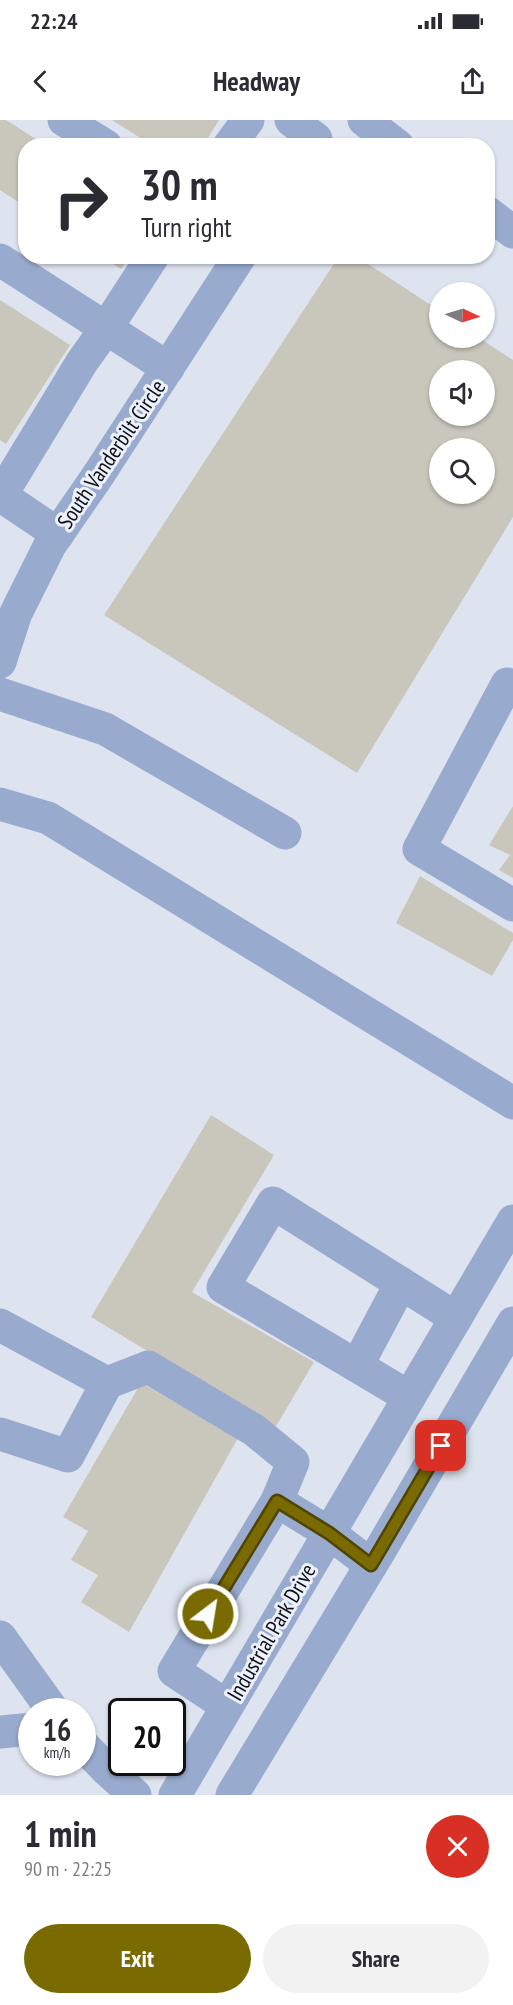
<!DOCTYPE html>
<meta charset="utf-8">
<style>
:root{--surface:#fff;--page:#f2f2f3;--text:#2b2b33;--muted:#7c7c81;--accent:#7a6a02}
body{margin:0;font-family:"PT Sans Narrow",sans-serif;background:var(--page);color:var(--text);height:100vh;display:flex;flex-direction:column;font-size:22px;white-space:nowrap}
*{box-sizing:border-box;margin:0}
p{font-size:20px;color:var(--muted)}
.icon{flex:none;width:33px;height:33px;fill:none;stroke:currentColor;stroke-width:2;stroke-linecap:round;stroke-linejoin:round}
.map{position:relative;height:1675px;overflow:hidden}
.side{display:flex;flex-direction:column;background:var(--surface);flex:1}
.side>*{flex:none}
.guide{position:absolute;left:18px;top:18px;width:477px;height:126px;border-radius:24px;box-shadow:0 2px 4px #0004;background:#fff;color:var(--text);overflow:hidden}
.needle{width:39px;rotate:94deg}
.tools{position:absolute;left:429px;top:162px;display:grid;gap:12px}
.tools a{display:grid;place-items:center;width:66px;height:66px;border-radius:50%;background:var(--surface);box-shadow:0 2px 4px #0004;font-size:30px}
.speed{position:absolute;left:18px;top:1578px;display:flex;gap:12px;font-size:30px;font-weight:700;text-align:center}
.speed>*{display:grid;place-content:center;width:78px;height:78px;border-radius:50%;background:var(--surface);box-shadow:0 2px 4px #0004;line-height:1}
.speed small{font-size:15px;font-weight:400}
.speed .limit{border:3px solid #111;border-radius:9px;background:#fff;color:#111}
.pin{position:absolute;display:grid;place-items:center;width:51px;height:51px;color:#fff;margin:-26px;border-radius:12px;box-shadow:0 3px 9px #0006}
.me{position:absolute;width:66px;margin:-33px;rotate:31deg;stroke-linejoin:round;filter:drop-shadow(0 0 4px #0008)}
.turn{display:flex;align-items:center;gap:21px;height:126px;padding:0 24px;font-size:27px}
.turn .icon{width:78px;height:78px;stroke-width:2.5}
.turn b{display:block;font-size:42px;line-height:51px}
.round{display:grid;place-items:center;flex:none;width:63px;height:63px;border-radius:32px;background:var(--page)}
.summary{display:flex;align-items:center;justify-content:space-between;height:102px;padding:0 24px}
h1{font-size:36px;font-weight:800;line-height:45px}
.primary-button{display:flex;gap:12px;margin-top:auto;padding:12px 24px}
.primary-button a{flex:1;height:69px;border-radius:36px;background:var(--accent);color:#fff;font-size:24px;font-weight:800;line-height:69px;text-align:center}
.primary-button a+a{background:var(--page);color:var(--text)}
.status{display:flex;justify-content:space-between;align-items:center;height:42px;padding:0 30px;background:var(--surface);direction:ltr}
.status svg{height:16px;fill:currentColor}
header{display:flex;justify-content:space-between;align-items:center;height:78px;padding:0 24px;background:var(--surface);font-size:27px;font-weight:800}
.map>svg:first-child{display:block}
</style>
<div class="status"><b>22:24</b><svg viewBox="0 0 49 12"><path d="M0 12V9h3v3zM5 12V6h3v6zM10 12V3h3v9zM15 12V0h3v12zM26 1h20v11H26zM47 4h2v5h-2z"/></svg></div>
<header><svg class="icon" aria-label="back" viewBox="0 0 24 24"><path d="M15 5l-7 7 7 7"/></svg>Headway<svg class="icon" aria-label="share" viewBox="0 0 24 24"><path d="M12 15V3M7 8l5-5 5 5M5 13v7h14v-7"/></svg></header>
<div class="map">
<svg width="513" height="1675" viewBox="0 0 513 1675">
<rect width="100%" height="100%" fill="#dee4ef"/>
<!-- building -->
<g fill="#c9c7bc" fill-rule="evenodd">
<polygon points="0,0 6,0 47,26 26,26 26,87 0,70"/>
<polygon points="112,0 219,0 203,26 153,26"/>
<polygon points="101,136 130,136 121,149"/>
<path d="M339,136h17l84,55v27h39l34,22v157l-156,256 -253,-158zM440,250h44v46h-44zM440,328h44v46h-44z"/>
<polygon points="0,180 70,225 6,324 0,320"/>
<polygon points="513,686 513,758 499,750 510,735 489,725"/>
<polygon points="420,756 513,813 513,820 492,856 396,803"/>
<polygon points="211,995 274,1035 192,1172 314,1242 275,1308 91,1197"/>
<polygon points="141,1263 238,1318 129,1512 81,1482 98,1455 71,1440 88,1411 63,1397"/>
</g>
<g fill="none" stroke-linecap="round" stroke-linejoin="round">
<!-- minor -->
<g stroke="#98aace" stroke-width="33">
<polyline points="64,0 106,26"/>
<polyline points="291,0 316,19"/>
<polyline points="364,0 398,26"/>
<polyline points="229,26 248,0"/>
<polyline points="488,93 513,112"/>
<polyline points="0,140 168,248"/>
<polyline points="0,375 58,414"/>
<polyline points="0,377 82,242 107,207 153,136"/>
<polyline points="0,542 16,493 50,425 97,357 240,136"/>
<polyline points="513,567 507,564 419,729 513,785"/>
<polyline points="0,574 105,609 285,713"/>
<polyline points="0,684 48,698 513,983"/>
<polyline points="401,1163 357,1246 223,1167 273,1083 456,1198"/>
<polyline points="0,1205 107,1263 148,1247 254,1310 293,1342 277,1381 329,1413 371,1445"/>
<polyline points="357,1246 409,1277"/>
<polyline points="0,1314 68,1336 107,1263"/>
<polyline points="0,1517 54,1592"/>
<polyline points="227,1586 174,1551 277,1381"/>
<polyline points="0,1612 32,1609"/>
<polyline points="82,1624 107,1650 135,1675"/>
<polyline points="175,1675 513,1101"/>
<polyline points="232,1675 382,1427 513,1203"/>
</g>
</g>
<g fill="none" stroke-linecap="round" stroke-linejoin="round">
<!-- route casing -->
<g stroke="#4f4501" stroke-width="15">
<polyline id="route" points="208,1494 277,1381 329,1413 371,1445 441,1326"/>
</g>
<!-- route -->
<use href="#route" stroke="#7a6a02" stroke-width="10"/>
</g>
<g text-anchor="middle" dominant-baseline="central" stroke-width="6" stroke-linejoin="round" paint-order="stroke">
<!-- street labels -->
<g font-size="22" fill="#0e1014" stroke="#ecf1fc">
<text transform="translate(111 334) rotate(-56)">South Vanderbilt Circle</text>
<text transform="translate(271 1512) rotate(-60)">Industrial Park Drive</text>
</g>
</g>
</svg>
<div class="tools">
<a><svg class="needle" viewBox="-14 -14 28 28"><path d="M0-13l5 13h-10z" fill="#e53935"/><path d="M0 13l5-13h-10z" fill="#7c7c81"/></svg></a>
<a><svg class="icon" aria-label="sound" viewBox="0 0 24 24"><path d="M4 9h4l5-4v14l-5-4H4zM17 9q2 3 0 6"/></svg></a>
<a><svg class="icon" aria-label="search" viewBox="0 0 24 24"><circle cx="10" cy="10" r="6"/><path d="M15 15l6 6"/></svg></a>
</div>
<div class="speed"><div>16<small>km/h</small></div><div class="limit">20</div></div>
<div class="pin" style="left:441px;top:1326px;background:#d93025"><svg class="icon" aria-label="arrive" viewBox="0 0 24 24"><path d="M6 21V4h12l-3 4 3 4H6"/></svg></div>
<svg class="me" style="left:208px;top:1494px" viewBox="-20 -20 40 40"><circle r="17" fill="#7a6a02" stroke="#fff" stroke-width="3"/><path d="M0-11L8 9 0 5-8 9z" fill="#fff"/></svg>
<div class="guide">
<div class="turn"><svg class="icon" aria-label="right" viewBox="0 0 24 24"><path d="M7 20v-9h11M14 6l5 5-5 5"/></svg><div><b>30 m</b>Turn right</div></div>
</div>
</div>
<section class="side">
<div class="summary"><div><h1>1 min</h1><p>90 m · 22:25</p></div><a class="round" style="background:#d93025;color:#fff"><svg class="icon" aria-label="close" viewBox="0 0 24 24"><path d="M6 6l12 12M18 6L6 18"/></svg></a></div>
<div class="primary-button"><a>Exit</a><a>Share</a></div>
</section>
